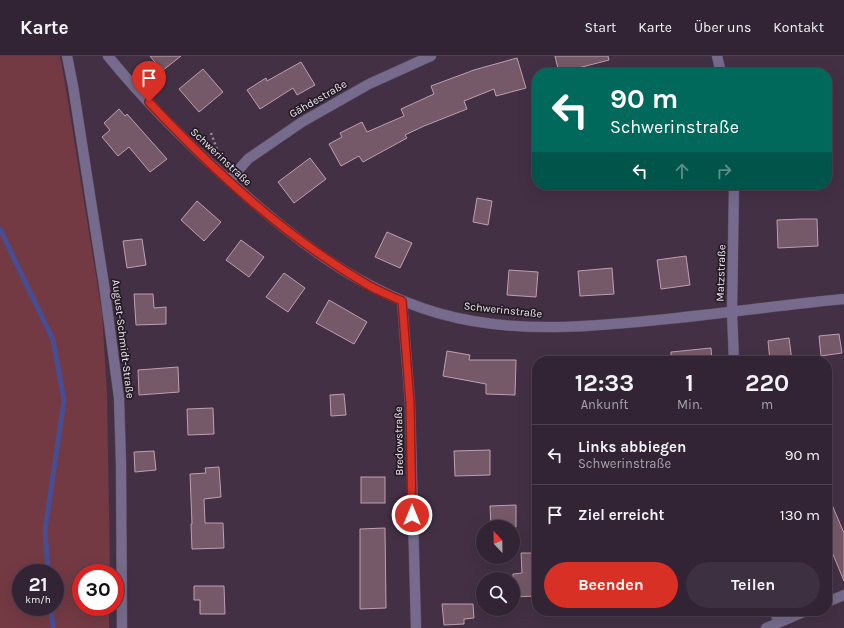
<!DOCTYPE html>
<html lang="de">
<meta charset="utf-8">
<style>
:root{--surface:#322434;--page:#3d3040;--text:#f1f3f6;--muted:#a8a4ac;--line:#4d414f;--accent:#d93025}
body{margin:0;font-family:Karla,sans-serif;background:var(--page);color:var(--text);height:100vh;display:flex;flex-direction:column;font-size:15px;white-space:nowrap}
*{box-sizing:border-box;margin:0}
p{font-size:13px;color:var(--muted)}
.icon{flex:none;width:22px;height:22px;fill:none;stroke:currentColor;stroke-width:2;stroke-linecap:round;stroke-linejoin:round}
.map{position:relative;flex:1;overflow:hidden}
.side{position:absolute;left:532px;top:300px;width:300px;height:260px;display:flex;flex-direction:column;background:var(--surface);border-radius:16px;box-shadow:0 4px 16px #0002,0 0 0 1px var(--line)}
.side>*{flex:none}
.banner{position:absolute;left:532px;top:12px;width:300px;height:122px;border-radius:16px;box-shadow:0 4px 16px #0002,0 0 0 1px var(--line);background:#00695c;color:#fff;overflow:hidden}
.needle{width:26px;rotate:338deg}
.fabs{position:absolute;left:476px;top:464px;display:grid;gap:8px}
.fabs a{display:grid;place-items:center;width:44px;height:44px;border-radius:50%;background:var(--surface);box-shadow:0 4px 16px #0002,0 0 0 1px var(--line);font-size:20px}
.speed{position:absolute;left:12px;top:508px;display:flex;gap:8px;font-size:20px;font-weight:700;text-align:center}
.speed>*{display:grid;place-content:center;width:52px;height:52px;border-radius:50%;background:var(--surface);box-shadow:0 4px 16px #0002,0 0 0 1px var(--line);line-height:1}
.speed small{font-size:10px;font-weight:400}
.speed .limit{border:6px solid #d22;background:#fff;color:#111}
.pin{position:absolute;display:grid;place-items:center;width:34px;height:34px;color:#fff;margin:-41px -17px;border-radius:50% 50% 50% 0;rotate:-45deg;box-shadow:0 0 4px #0007}
.pin .icon{rotate:45deg}
.me{position:absolute;width:44px;margin:-22px;rotate:0deg;stroke-linejoin:round;filter:drop-shadow(0 0 3px #0008)}
.turn{display:flex;align-items:center;gap:14px;height:84px;padding:0 12px;font-size:18px}
.turn .icon{width:52px;height:52px;stroke-width:2.5}
.turn b{display:block;font-size:28px;line-height:34px}
.lanes{display:flex;align-items:center;height:38px;padding:0 12px;background:#0003;justify-content:center;gap:20px;direction:ltr}
.lanes .off{opacity:.35}
.eta{display:flex;justify-content:space-evenly;align-items:center;height:68px;text-align:center}
.eta b{font-size:24px;font-weight:700;line-height:28px}
.action{display:flex;gap:8px;margin-top:auto;padding:8px 12px}
.action a{flex:1;height:46px;border-radius:24px;background:var(--accent);color:#fff;font-size:16px;font-weight:700;line-height:46px;text-align:center}
.action a+a{background:var(--page);color:var(--text)}
ul{padding:0;list-style:none}
li{display:flex;align-items:center;gap:12px;height:60px;padding:0 12px;border-top:1px solid var(--line)}
li div{flex:1}
li b{display:block;font-size:15px}
li em{font-style:normal}
header{display:flex;align-items:center;gap:24px;box-sizing:border-box;height:56px;padding:0 20px;background:var(--surface);border-bottom:1px solid var(--line)}
header strong{font-size:19px}
nav{display:flex;gap:22px;margin-inline-start:auto;font-size:14px}
.map>svg:first-child{display:block}
</style>
<header>
<strong>Karte</strong>
<nav><a>Start</a><a>Karte</a><a>Über uns</a><a>Kontakt</a></nav>
</header>
<div class="map">
<svg width="844" height="572" viewBox="0 0 844 572">
<rect width="100%" height="100%" fill="#433045"/>
<!-- green -->
<path fill="#733a44" fill-rule="evenodd" d="M0,0h60l5,27 37,230 5,81 3,179h-29v34h28v21h-109zM21,517h34v34h-34z"/>
<g fill="none" stroke-linecap="round" stroke-linejoin="round">
<!-- stream -->
<g stroke="#464d93" stroke-width="5">
<polyline points="0,173 53,284 64,344 45,474 48,517"/>
<polyline points="51,551 53,572"/>
</g>
</g>
<!-- building -->
<g fill="#765968" stroke="#bf9faf">
<polygon points="150,0 181,0 162,15"/>
<polygon points="555,0 608,0 609,4 559,17"/>
<polygon points="517,2 526,32 496,40 494,33 464,45 467,53 424,70 405,79 407,82 363,106 359,100 341,110 329,88 342,81 340,77 362,66 367,76 404,60 401,53 434,38 431,30 474,14"/>
<polygon points="301,6 315,29 297,39 293,32 260,53 247,34 266,22 267,25"/>
<polygon points="203,13 223,36 199,56 179,33"/>
<polygon points="119,53 125,60 127,58 167,103 150,116 129,91 118,100 102,81 110,74 104,67"/>
<polygon points="310,102 326,123 294,147 278,126"/>
<polygon points="477,142 492,145 488,169 473,166"/>
<polygon points="197,145 221,166 204,185 181,164"/>
<polygon points="801,163 817,163 818,190 778,192 777,164"/>
<polygon points="387,176 412,187 400,212 375,201"/>
<polygon points="142,183 146,209 127,212 123,185"/>
<polygon points="241,184 264,201 249,221 226,204"/>
<polygon points="686,200 690,229 661,233 657,204"/>
<polygon points="612,212 614,238 580,240 578,215"/>
<polygon points="509,214 538,216 536,241 507,239"/>
<polygon points="284,217 305,232 288,256 266,241"/>
<polygon points="134,238 153,238 154,252 166,251 166,268 136,269"/>
<polygon points="329,244 367,266 354,288 316,267"/>
<polygon points="839,278 842,297 821,300 819,280"/>
<polygon points="789,282 792,305 770,305 768,285"/>
<polygon points="711,292 712,305 671,305 671,296"/>
<polygon points="447,295 470,299 469,304 516,304 515,339 486,338 486,328 443,320"/>
<polygon points="178,311 179,336 139,339 138,314"/>
<polygon points="344,338 346,359 331,360 330,339"/>
<polygon points="213,352 214,378 188,379 187,353"/>
<polygon points="490,394 490,419 455,420 454,395"/>
<polygon points="154,395 156,414 135,416 134,396"/>
<polygon points="219,411 221,441 204,443 205,467 223,467 224,492 192,493 191,468 192,468 190,418 206,417 205,412"/>
<rect x="361" y="421" width="24" height="26"/>
<polygon points="827,437 844,477 844,525 827,484"/>
<polygon points="516,449 516,471 491,471 490,450"/>
<polygon points="385,472 386,552 360,553 360,473"/>
<polygon points="521,497 537,497 537,540 513,541 513,518 522,517"/>
<polygon points="194,530 224,530 225,558 200,558 200,544 194,544"/>
<polygon points="442,548 473,548 474,562 464,563 464,568 444,569"/>
</g>
<g fill="none" stroke-linecap="round" stroke-linejoin="round">
<!-- street casing -->
<g stroke="#5f4d60" stroke-width="11">
<g id="street">
<polyline points="67,0 73,30 104,229 119,342 121,408 122,572"/>
<path d="M108,0c35,43 75,83 116,120 72,66 151,129 249,145 61,11 123,5 184,-1 62,-6 125,-15 187,-21"/>
<polyline points="717,0 721,17"/>
<polyline points="229,125 248,103 302,66 369,28 431,0"/>
<polyline points="734,129 732,257 734,305"/>
<polyline points="402,245 410,347 416,572"/>
<polyline points="827,546 844,539"/>
<polyline points="774,555 779,566"/>
<polyline points="766,572 806,555"/>
</g>
</g>
<!-- path -->
<polyline stroke="#998a9b" stroke-width="2.5" stroke-dasharray="2 3" stroke-linecap="butt" points="211,77 218,96"/>
<!-- street -->
<use href="#street" stroke="#766b8c" stroke-width="10"/>
</g>
<g fill="none" stroke-linecap="round" stroke-linejoin="round">
<!-- route casing -->
<g stroke="#8d1f18" stroke-width="10">
<path id="route" d="M149,46c64,68 133,132 214,180 12,8 26,13 39,19l8,102 2,112"/>
</g>
<!-- route -->
<use href="#route" stroke="#d93025" stroke-width="7"/>
</g>
<g text-anchor="middle" dominant-baseline="central" stroke-width="3.5" stroke-linejoin="round" paint-order="stroke">
<!-- street labels -->
<g font-size="11" fill="#efe3f0" stroke="#241c25">
<text transform="translate(318 43) rotate(-30)">Gähdestraße</text>
<text transform="translate(221 101) rotate(43)">Schwerinstraße</text>
<text transform="translate(721 217) rotate(-88)">Matzstraße</text>
<text transform="translate(503 254) rotate(6)">Schwerinstraße</text>
<text transform="translate(123 283) rotate(83)">August-Schmidt-Straße</text>
<text transform="translate(399 385) rotate(-91)">Bredowstraße</text>
</g>
</g>
</svg>
<div class="fabs">
<a><svg class="needle" viewBox="-14 -14 28 28"><path d="M0-13l5 13h-10z" fill="#e53935"/><path d="M0 13l5-13h-10z" fill="#a8a4ac"/></svg></a>
<a><svg class="icon" aria-label="search" viewBox="0 0 24 24"><circle cx="10" cy="10" r="6"/><path d="M15 15l6 6"/></svg></a>
</div>
<div class="speed"><div>21<small>km/h</small></div><div class="limit">30</div></div>
<div class="pin" style="left:149px;top:46px;background:#d93025"><svg class="icon" aria-label="arrive" viewBox="0 0 24 24"><path d="M6 21V4h12l-3 4 3 4H6"/></svg></div>
<svg class="me" style="left:412px;top:459px" viewBox="-20 -20 40 40"><circle r="17" fill="#d93025" stroke="#fff" stroke-width="3"/><path d="M0-11L8 9 0 5-8 9z" fill="#fff"/></svg>
<div class="banner">
<div class="turn"><svg class="icon" aria-label="left" viewBox="0 0 24 24"><path d="M17 20v-9H6M10 6l-5 5 5 5"/></svg><div><b>90 m</b>Schwerinstraße</div></div>
<div class="lanes"><svg class="icon" aria-label="left" viewBox="0 0 24 24"><path d="M17 20v-9H6M10 6l-5 5 5 5"/></svg><svg class="icon off" aria-label="ahead" viewBox="0 0 24 24"><path d="M12 20V5M6 11l6-6 6 6"/></svg><svg class="icon off" aria-label="right" viewBox="0 0 24 24"><path d="M7 20v-9h11M14 6l5 5-5 5"/></svg></div>
</div>
<section class="side">
<div class="eta">
<div><b>12:33</b><p>Ankunft</p></div>
<div><b>1</b><p>Min.</p></div>
<div><b>220</b><p>m</p></div>
</div>
<ul>
<li><svg class="icon" aria-label="left" viewBox="0 0 24 24"><path d="M17 20v-9H6M10 6l-5 5 5 5"/></svg><div><b>Links abbiegen</b><p>Schwerinstraße</p></div><em>90 m</em></li>
<li><svg class="icon" aria-label="arrive" viewBox="0 0 24 24"><path d="M6 21V4h12l-3 4 3 4H6"/></svg><div><b>Ziel erreicht</b></div><em>130 m</em></li>
</ul>
<div class="action"><a>Beenden</a><a>Teilen</a></div>
</section>
</div>
